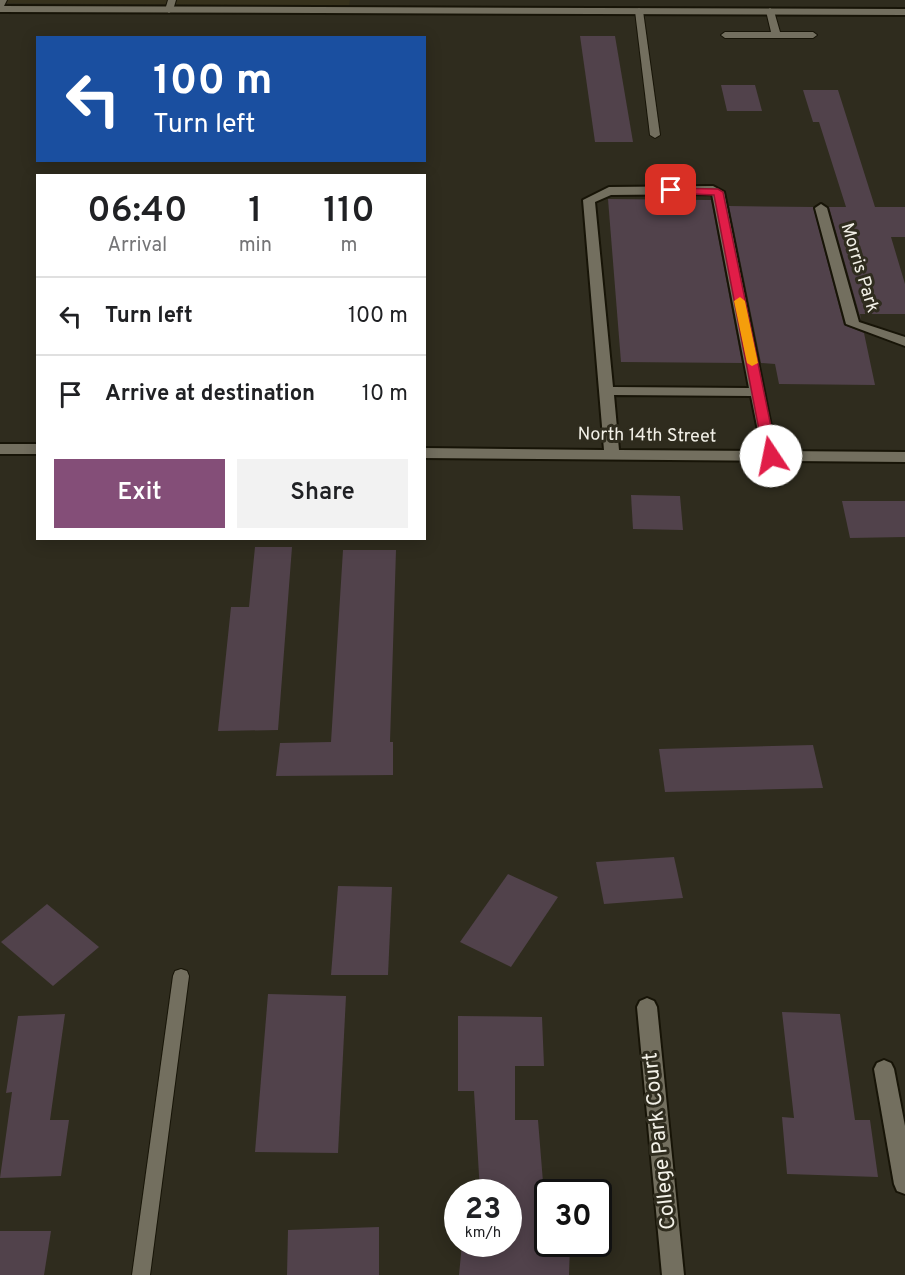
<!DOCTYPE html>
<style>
:root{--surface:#fff;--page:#f2f2f2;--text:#202124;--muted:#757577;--line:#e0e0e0;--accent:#844e78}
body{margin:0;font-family:Overpass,sans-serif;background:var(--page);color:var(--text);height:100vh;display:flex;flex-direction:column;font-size:22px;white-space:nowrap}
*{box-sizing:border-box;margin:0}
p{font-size:20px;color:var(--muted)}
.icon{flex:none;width:33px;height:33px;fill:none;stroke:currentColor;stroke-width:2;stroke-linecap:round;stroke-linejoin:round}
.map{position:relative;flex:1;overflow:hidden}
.side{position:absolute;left:36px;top:174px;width:390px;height:366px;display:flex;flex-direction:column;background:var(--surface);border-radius:0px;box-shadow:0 3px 15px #0003}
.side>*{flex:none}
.hud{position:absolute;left:36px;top:36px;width:390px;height:126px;border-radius:0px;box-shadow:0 3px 15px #0003;background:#1a4fa0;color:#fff;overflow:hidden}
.speed{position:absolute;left:444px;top:1179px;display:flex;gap:12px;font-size:30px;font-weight:700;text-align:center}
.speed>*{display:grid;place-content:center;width:78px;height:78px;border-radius:50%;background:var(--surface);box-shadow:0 3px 15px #0003;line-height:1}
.speed small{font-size:15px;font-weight:400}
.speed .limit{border:3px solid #111;border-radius:9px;background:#fff;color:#111}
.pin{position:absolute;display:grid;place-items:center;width:51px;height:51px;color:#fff;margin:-26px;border-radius:12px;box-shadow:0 3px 9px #0006}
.me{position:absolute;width:66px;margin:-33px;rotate:349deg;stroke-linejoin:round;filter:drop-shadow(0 0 4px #0008)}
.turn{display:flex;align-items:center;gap:21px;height:126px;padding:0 18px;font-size:27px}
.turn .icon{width:78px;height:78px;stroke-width:2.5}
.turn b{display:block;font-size:42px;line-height:51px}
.eta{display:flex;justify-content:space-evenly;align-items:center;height:102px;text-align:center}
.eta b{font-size:36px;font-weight:600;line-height:42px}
.button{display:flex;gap:12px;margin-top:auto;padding:12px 18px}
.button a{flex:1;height:69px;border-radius:0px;background:var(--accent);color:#fff;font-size:24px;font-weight:600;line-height:69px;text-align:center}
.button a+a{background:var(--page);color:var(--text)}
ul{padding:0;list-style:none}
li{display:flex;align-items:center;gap:18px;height:78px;padding:0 18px;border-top:2px solid var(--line)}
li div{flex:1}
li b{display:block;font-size:22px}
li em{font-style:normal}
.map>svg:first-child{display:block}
</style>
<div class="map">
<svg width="905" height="1275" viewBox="0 0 905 1275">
<rect width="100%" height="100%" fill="#2f2c1e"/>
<!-- built -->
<polygon fill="#36311c" points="0,0 350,0 349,6 0,3"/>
<!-- building -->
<g fill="#51424b">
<polygon points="580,36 615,36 633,142 595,142"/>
<polygon points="721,85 755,85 762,111 727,111"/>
<polygon points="803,90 838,90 875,207 905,207 905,237 891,237 905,284 905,314 860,314 861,320 829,207 846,207 819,122 813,122"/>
<polygon points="608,199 711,200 742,363 621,362"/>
<polygon points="729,206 813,207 844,325 864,333 875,385 779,384 775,364 761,363"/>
<polygon points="631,495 680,496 683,530 633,529"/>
<polygon points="842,501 905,501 905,537 850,538"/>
<polygon points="255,547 292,547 278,730 218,731 231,607 249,607"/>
<polygon points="343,550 396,550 390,742 393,742 393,775 276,776 280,743 331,742"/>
<polygon points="813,745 823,788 665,792 659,749"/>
<polygon points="674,857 683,898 604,904 596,862"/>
<polygon points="508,874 558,897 511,967 460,942"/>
<polygon points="338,886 392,887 388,975 331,975"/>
<polygon points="47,904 99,947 53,986 1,942"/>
<polygon points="268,994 346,996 338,1153 255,1152"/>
<polygon points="782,1012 840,1014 855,1120 870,1120 878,1177 787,1174 782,1117 794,1118"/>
<polygon points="65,1014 50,1120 69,1120 61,1176 0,1178 12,1092 6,1093 18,1016"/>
<polygon points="458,1016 542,1017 544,1066 515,1066 515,1120 538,1120 548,1244 570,1244 569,1275 459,1275 462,1244 508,1244 508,1192 480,1192 474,1091 458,1091"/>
<polygon points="379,1227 379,1275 287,1275 288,1230"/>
<polygon points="0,1231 51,1231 44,1275 0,1275"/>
</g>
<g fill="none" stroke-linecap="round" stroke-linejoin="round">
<!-- service casing -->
<g stroke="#171407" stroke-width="2">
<g id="service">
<polygon points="0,0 7,0 3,8 0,9"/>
<polygon points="168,0 176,0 173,10 169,13 165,10"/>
<polygon points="639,8 643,11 660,135 655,138 650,135 635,11"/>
<polygon points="770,8 774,11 780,32 813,32 817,35 813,38 725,38 721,35 725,32 771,32 766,11"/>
<polygon points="181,969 187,971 189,976 150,1275 132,1275 173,976 175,971"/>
</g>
</g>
<!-- minor casing -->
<g stroke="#171407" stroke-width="4">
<g id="minor">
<polygon points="0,6 905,9 905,15 0,12"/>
<path d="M713,186l11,6 52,259 129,1v10l-481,-4v-10l180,2 -21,-250 26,-13zM712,194l37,194 -136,-1 -18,-185 16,-7zM614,395l137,1 11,55 -143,-1z"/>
<polygon points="821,204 827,208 859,322 905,337 905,346 846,324 815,208"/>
<rect x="0" y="444" width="38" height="10"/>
<polygon points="647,998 654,1001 657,1007 684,1275 662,1275 637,1007 640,1001"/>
<polygon points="884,1060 891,1063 894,1069 905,1126 905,1194 897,1191 894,1184 874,1069 877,1063"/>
</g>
</g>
<!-- service -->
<use href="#service" fill="#736f5f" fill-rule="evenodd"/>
<!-- minor -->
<use href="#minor" fill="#736f5f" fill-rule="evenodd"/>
</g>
<!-- route -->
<polygon fill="#e11d48" stroke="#92132f" stroke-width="1.5" points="668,188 718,189 723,192 777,456 775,459 771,460 764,456 714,195 671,193 666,190"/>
<!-- slow -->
<polygon fill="#f59e0b" points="740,297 745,301 758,363 752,366 747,363 734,301"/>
<g text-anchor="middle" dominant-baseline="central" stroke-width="6" stroke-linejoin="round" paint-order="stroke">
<!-- street labels -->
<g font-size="18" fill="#f2f0e7" stroke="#2f2c1e">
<text transform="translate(859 268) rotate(73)">Morris Park</text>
<text transform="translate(647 436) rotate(1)">North 14th Street</text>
</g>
<!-- near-street labels -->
<g font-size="21" fill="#f2f0e7" stroke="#2f2c1e">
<text transform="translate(660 1141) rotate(-96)">College Park Court</text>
</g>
</g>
</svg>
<div class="speed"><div>23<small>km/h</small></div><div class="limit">30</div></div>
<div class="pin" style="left:671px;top:190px;background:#d93025"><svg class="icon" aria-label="arrive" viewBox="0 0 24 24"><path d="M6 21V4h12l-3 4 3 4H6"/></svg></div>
<svg class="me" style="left:771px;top:456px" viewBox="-20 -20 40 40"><circle r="19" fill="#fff"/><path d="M0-13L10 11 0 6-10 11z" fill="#e11d48"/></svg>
<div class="hud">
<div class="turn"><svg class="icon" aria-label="left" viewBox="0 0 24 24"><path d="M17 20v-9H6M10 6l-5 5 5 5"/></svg><div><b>100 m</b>Turn left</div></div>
</div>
<section class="side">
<div class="eta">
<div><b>06:40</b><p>Arrival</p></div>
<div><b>1</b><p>min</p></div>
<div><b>110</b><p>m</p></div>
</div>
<ul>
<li><svg class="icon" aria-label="left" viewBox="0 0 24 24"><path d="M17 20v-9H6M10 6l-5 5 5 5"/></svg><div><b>Turn left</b></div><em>100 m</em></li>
<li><svg class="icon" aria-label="arrive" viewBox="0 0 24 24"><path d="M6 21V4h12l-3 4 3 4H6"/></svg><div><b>Arrive at destination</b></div><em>10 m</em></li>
</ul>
<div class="button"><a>Exit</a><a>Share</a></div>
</section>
</div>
